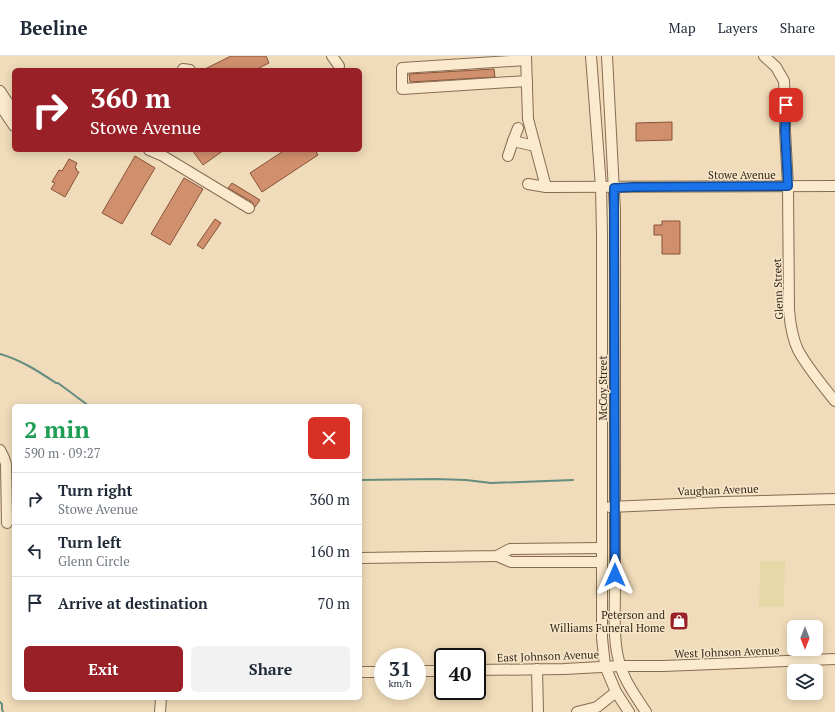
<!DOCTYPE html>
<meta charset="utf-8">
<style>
:root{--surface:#fff;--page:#f2f2f3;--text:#1f2937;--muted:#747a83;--line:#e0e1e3;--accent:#9a2028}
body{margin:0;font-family:"PT Serif",serif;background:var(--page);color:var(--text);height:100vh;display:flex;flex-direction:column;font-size:15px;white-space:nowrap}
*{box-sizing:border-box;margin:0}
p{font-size:13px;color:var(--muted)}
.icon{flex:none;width:22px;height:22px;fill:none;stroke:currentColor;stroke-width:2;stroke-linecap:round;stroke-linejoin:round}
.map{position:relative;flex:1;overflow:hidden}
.panel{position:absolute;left:12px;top:348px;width:350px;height:296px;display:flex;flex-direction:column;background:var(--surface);border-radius:6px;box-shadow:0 2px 10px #0003}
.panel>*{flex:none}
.hud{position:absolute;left:12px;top:12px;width:350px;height:84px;border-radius:6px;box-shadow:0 2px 10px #0003;background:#9a2028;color:#fff;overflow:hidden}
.needle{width:26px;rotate:180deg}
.buttons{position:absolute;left:787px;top:564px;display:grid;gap:8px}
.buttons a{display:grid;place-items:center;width:36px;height:36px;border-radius:6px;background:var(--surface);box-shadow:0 2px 10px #0003;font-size:20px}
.speed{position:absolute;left:374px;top:592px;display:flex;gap:8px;font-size:20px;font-weight:700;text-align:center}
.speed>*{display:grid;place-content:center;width:52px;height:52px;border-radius:50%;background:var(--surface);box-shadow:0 2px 10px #0003;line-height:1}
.speed small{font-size:10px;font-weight:400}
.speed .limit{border:2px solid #111;border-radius:6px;background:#fff;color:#111}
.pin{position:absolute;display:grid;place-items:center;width:34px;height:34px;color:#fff;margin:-17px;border-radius:8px;box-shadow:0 2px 6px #0006}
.me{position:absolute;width:44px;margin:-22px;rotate:0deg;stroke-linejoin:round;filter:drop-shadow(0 0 3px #0008)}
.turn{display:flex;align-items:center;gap:14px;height:84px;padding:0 12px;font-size:18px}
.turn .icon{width:52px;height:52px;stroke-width:2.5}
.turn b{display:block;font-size:28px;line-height:34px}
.round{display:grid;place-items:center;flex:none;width:42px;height:42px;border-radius:6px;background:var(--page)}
.overview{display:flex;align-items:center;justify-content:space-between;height:68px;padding:0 12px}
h1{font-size:24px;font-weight:700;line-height:30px;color:#1e9e55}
.cta{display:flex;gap:8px;margin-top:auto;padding:8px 12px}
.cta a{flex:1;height:46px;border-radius:6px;background:var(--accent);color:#fff;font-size:16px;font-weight:700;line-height:46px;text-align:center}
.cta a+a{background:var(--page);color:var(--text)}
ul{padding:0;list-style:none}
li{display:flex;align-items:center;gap:12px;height:52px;padding:0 12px;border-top:1px solid var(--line)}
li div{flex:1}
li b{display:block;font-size:15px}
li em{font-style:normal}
header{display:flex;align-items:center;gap:24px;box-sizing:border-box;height:56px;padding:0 20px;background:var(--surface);border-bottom:1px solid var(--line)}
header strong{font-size:19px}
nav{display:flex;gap:22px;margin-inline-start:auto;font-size:14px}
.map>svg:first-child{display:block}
</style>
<header>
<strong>Beeline</strong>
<nav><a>Map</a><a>Layers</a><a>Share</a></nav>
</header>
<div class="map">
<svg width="835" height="656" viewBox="0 0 835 656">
<rect width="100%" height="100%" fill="#f0dcba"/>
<!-- farmland -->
<polygon fill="#e6d8a7" points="760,505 785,505 784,551 759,551"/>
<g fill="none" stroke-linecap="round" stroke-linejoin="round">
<!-- stream -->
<g stroke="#668d81" stroke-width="2">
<path d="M0,298c21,6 38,17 56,29h2l31,23"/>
<polyline points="360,424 436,423 466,424 491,427 573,424"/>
<polyline points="0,646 2,648 2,653 3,656"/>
</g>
</g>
<!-- building -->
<g fill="#d1906d" stroke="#885338">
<polygon points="231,0 266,0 269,7 255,14 203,14"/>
<polygon points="494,13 495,21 410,26 409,18"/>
<polygon points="672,66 672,84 636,85 636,67"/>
<polygon points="192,94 224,94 203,109"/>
<polygon points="285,94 315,94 318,99 262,136 250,117"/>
<polygon points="135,100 155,112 122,168 102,157"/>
<polygon points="69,103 77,107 75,112 77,113 76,114 79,116 65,141 51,133 55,127 52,126 59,114 62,115"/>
<polygon points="184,122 203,133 170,189 151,178"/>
<polygon points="232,127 260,144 255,151 252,146 228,132"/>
<polygon points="215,163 221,167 203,193 197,189"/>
<polygon points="662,165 680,165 680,198 662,198 662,179 654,179 654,169 662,169"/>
</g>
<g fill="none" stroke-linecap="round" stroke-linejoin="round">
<!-- minor casing -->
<g stroke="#876c53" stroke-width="12">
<g id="minor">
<polyline points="332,0 339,10"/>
<path d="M526,0l2,63 18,68c96,0 192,0 289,-1"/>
<polyline points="591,0 601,131 602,178 602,582 605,610 616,636 629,656"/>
<path d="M607,0l8,155v378c0,22 -2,47 3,68 4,21 17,38 28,55"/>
<path d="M764,0l12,11 8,14 1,24v26l3,55 1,124c1,13 3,27 9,40 9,17 25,36 37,51"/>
<polyline points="526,4 402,12 402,33 527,25"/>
<polyline points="183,13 190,14"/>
<polyline points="0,35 14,56"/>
<polyline points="0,49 14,70"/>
<polyline points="513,85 518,72"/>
<polyline points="149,94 163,100 249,152"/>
<polyline points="508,100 513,85 535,90"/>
<polyline points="528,128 546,131"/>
<polyline points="0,394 4,402 6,408 7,467"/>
<polyline points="610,451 723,446 835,443"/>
<polyline points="497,500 511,506 602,506"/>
<polyline points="360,502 497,500 510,493 602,492"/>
<polyline points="537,613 538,656"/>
<polyline points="477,614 564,613 620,610 663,610 835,603"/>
<polyline points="417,615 443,615"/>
<polyline points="360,616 383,616"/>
<polyline points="160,656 161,642"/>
<polyline points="577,656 597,651 616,636"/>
</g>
</g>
<!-- minor -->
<use href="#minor" stroke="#fbeacd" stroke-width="10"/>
</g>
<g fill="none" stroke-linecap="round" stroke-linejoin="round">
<!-- route casing -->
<g stroke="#114b97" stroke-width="10">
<polyline id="route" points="615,519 614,132 634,131 788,130 785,75 786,49"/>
</g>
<!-- route -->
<use href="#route" stroke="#1a73e8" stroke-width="7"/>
</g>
<!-- icons -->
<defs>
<g id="shop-square" transform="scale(1)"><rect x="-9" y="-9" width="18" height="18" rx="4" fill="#9a2028" stroke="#f7e7ca"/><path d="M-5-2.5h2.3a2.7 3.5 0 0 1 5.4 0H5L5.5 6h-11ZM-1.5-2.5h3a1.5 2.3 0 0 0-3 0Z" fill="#fff"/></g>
</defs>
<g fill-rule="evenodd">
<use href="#shop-square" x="679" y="565"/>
</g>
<g text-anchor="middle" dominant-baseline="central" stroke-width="3" stroke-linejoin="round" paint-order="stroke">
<!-- street labels -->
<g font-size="11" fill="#35251a" stroke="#f7e7ca">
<text x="742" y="119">Stowe Avenue</text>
<text transform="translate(778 233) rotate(-92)">Glenn Street</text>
<text transform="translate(603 332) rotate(-90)">McCoy Street</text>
<text transform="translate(718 434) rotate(-2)">Vaughan Avenue</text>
<text transform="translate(727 596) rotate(-2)">West Johnson Avenue</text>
<text transform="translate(548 600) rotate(-2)">East Johnson Avenue</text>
</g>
<!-- poi labels -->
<g font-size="11" fill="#35251a" stroke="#f7e7ca" text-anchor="end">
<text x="665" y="559">Peterson and<tspan x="665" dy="13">Williams Funeral Home</tspan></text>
</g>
</g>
</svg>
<div class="buttons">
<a><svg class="needle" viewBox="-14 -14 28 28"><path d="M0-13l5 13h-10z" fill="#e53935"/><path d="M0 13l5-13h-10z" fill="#747a83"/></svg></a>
<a><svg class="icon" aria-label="layers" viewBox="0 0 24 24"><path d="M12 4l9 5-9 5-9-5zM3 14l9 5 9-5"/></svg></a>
</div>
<div class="speed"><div>31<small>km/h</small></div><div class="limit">40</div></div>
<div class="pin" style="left:786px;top:49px;background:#d93025"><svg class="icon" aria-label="arrive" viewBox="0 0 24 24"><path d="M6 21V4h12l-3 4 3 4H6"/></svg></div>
<svg class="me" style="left:615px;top:519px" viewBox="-20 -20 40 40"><path d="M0-17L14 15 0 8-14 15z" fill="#1a73e8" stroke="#fff" stroke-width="4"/></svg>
<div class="hud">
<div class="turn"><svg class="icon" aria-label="right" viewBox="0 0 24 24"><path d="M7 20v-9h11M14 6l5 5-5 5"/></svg><div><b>360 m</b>Stowe Avenue</div></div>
</div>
<section class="panel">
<div class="overview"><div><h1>2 min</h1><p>590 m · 09:27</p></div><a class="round" style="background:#d93025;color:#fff"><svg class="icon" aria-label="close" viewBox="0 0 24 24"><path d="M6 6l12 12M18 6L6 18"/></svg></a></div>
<ul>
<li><svg class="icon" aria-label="right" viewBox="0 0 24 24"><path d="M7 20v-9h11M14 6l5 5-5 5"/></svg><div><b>Turn right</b><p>Stowe Avenue</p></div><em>360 m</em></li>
<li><svg class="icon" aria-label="left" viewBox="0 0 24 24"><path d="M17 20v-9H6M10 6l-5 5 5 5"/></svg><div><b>Turn left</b><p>Glenn Circle</p></div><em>160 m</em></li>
<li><svg class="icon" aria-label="arrive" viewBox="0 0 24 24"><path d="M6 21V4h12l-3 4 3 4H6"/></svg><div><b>Arrive at destination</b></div><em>70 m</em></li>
</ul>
<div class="cta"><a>Exit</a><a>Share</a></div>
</section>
</div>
